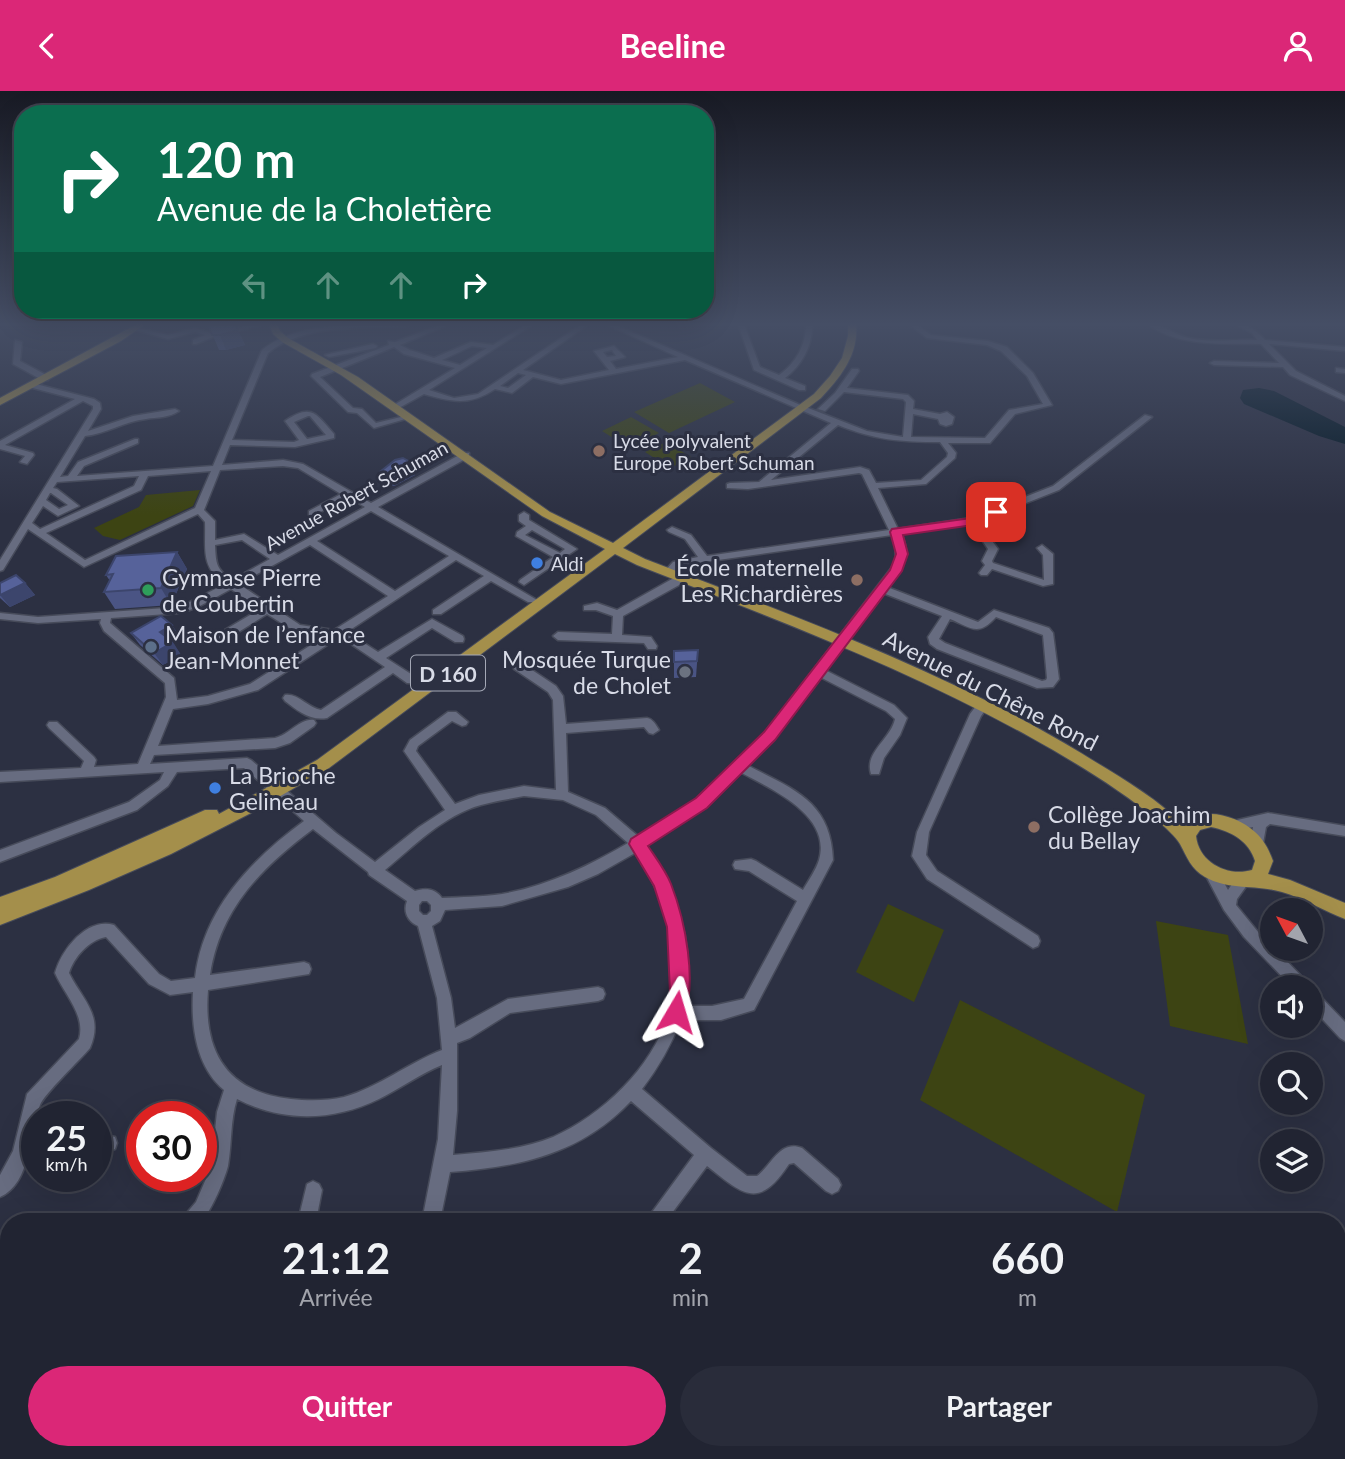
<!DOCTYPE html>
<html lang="fr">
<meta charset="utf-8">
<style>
:root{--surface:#212432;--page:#292c3a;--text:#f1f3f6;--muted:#a2a4ac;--line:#3e414d;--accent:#db2777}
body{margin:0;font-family:Lato,sans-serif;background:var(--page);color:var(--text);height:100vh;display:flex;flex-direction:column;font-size:26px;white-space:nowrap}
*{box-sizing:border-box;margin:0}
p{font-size:23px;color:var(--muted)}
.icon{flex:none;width:38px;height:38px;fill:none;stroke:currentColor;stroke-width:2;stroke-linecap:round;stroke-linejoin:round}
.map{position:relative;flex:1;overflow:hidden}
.panel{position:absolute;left:0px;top:1122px;width:1346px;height:247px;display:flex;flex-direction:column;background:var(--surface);border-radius:28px 28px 0 0;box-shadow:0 7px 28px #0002,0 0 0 2px var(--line)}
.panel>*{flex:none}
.top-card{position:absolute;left:14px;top:14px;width:700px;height:214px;border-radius:28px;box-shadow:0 7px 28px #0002,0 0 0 2px var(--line);background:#0b6e4f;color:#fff;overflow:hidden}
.needle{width:46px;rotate:311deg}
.tools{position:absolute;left:1260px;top:807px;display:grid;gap:14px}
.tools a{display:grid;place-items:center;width:63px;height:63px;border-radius:50%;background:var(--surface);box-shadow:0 7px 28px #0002,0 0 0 2px var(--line);font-size:35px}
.speed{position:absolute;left:21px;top:1010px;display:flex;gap:14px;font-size:35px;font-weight:700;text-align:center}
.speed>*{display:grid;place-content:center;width:91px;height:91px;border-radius:50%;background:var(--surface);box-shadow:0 7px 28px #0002,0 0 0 2px var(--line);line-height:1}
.speed small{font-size:18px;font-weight:400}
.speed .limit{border:10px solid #d22;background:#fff;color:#111}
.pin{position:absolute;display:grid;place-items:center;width:60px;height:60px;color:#fff;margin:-30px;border-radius:14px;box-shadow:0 4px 10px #0006}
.me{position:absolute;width:77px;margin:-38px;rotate:7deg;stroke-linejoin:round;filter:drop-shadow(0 0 5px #0008)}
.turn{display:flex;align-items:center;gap:24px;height:147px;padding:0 28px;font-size:32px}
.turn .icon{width:91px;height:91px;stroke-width:2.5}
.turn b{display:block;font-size:49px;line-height:60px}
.lanes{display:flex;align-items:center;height:66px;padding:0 28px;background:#0003;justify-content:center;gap:35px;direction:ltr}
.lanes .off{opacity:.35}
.eta{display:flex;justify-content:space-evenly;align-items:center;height:119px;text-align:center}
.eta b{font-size:42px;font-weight:700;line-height:49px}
.action{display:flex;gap:14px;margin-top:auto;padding:14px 28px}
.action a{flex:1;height:80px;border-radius:42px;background:var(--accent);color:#fff;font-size:28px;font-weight:700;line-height:80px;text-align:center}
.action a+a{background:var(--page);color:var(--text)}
header{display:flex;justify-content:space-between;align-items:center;height:91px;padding:0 28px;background:var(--accent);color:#fff;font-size:32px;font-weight:700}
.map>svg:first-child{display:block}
</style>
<header><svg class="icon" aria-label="back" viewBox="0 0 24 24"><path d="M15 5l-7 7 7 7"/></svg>Beeline<svg class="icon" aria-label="person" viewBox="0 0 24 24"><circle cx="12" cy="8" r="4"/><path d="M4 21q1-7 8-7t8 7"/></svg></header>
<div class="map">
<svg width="1345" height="1368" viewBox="0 0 1345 1368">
<rect width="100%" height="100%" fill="#2c3042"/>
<!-- green -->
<g fill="#3d4413">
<polygon points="700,292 735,311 669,342 634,321"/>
<polygon points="631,326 659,342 629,357 602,340"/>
<polygon points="666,351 691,366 670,377 645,361"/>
<polygon points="200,399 193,415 120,449 103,445 94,437 139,416 146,404"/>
<polygon points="888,813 944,839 914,911 856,881"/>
<polygon points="1156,830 1228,844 1248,953 1170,935"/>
<polygon points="960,909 1145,1004 1117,1121 920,1009"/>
</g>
<!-- water -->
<polygon fill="#041925" points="1259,297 1274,300 1345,336 1345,353 1319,345 1244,313 1240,307 1243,299"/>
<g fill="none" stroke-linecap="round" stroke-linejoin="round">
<!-- minor casing -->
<g stroke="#474b5a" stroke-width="3">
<g id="minor">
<polygon points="255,233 266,233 213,246 196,253 193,253 193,249 205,244 195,241 168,248 135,239 138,237 168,244 195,237 211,242"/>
<path d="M371,233h40l-3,2c-43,2 -105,-2 -140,27l-36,87 62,2 5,-2 -14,-19c26,-18 31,-8 49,13v4l-39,9 -65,-2 -8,20 61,-5 20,4 68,39 92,-50h6v4l-91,50 159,93 -1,2h-8l-37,-21 -50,33h-8v-4l51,-34 -28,-16 -109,72 31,20 54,-33 31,17 1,3 -1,3h-8l-23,-14 -46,30 28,18 10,2 2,3 -2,3 -17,-1 -14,-10 -66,45c-17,3 -29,-7 -42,-17l-2,-3 2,-3c13,-2 23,13 36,15l64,-43 -43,-29h-4l-80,52 -50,14 -35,5 -15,37 117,-8c14,-3 25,-20 39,-18l2,3 -2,3 -24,17 -15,5 -121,7 -4,9 97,-6 4,2 85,73 39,29 44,-35 26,-17 -41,-59 6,-11 38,-28h8l12,10 -2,3 -4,1 -10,-5 -34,25 -2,5 39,53 24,-9 45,-9 32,4 -3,-90 -5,-8 -34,-23 -1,-3 11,-8 5,4 -3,4 30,20 7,10 3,28 81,-6c6,1 9,7 12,12l-6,4 -4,-1 -5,-6 -78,6 2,59 37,16 34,29 58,-38 68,-66 131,-171 -1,-20 -3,-7 -188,27 -25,4 -7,8h-6l-2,-2 9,-10 25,-5 -13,-18 -16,-7 -2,-2 5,-3 19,8 16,21 182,-26 -27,-56 -3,-1 -111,16 -21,-1v-4l3,-1 29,-1 72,-59 -146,-63 -124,24 -28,-7 -21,16 -17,-4c-25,17 -43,13 -71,5l-27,15 -4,-2 1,-2 61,-37 -51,-14 -10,-7 -74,30 33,31 9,1 14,14 29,-7 4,2 -35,10 -17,-15 -9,-1 -37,-36 1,-2 77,-29 -1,-4 7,1 47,-18h8l-50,21 10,5 24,8 37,-16 22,3 34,-21h7l-105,66 25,8 24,-4 104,-70h7l-66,46 38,10 48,-10 -15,-19 20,-5 11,11 -15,4 6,8 62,-12 -73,-33h8l185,80 69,27 36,6 3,-35 -3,-3 -59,-7 -19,19 -7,-2 17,-16 17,-24h6l1,2 -12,17 61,7 6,6 -1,8 27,5 7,-2 7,5 -2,7 -6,2 -6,-2 -2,-5 -25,-5 -2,23 74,1 24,-28 34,-6 -16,-28 -26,-25 -14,-6 -60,-7 -18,-14h7l15,11 57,6 19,6 26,26 19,32 -37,9 -25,29h-42l8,10 -1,5 -29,26 -48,4 20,41 73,-11 82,-32 92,-71 7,2 -93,73 -81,32 20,27 -6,12 1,2 51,17 -1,-25 -6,-7 5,-3 11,9v30l-10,2 -51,-17 -5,6h-6l-2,-2 6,-8 -3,-4 6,-12 -17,-25 -70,10c12,24 0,35 -14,53l91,35 16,-12 55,18 4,5 6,46 -6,8 -16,1 -100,-39 -7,-5 -2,-7 14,-21 -59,-23 -58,77 69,35 13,13 -7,17 -16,23 -5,16h-8c-7,-22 20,-35 24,-55l-9,-8 -66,-34 -47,62 -26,26c46,24 84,36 86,95l-79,150 -33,10h-40c-10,25 -22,47 -39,69l69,59 36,28h10c14,-10 23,-37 45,-28l36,31 3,6 -3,6 -6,3 -6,-3 -32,-28 -5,1c-31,47 -46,30 -82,2l-41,55h-19l3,-6 44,-60 -63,-54c-50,53 -111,66 -181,71l-10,49h-18l16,-82 4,-74c-22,9 -41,23 -63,34 -45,22 -96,24 -142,0 -7,22 -5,44 -9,67 -4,15 -16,43 -26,55h-20l3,-6 11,-13 15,-35 6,-55 7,-22c-28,-23 -33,-64 -31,-98l-23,3 -21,-11 -43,-47c-17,3 -32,20 -37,36 14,28 35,42 21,75 -10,12 -45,45 -50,57 -11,26 -8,78 -40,92v-22l13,-24 14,-57 52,-55c7,-24 -15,-45 -24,-66 6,-23 32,-56 59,-48l45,49 12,7 24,-3c8,-69 56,-118 109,-157l-60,-53 -67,4 -9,14 -31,24 -137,52v-12l129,-48 31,-22 4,-8 -164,10v-10l81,-4 3,-7 -35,-33 -2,-3 2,-3h8l37,35 2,3 -2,7 44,-3 28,-67 -1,-14 -61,-52 -4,-8 1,-4 -63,4 -38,-4v-6l38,4 142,-10 45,-23c-25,-17 -19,-36 -20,-62l-7,-8 -114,53 -56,-38 -25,41 -3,1v-11l93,-151v-3l-10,-5 -78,44 28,8 1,2 -7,9 -7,-2 5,-6 -25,-7v-8l75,-42 -46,-12 -1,-2 4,-2 62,16 6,4 1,6 -13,22 45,-15 42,-7 4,2c-10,7 -22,6 -33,8 -21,2 -40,15 -61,17l-25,41 8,-1 10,-14 57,-23h3v4l-54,23 -7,10 136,-10 49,-116c30,-24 72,-24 109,-26zM472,255l15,2 -27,17 -18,-5zM612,259l4,6 -9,1 -4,-5zM518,282l8,2 -18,13 -8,-2zM308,325h2l16,19 -19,4 -13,-17zM838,334c37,15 62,17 102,17l8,11 -1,4 -26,23 -45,3 -7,-13 -9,-3 -89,13zM283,375l15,2 43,26 -32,17v4h6l33,-18 17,10 -87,48 -34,-21 -29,6v-19l-11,-11 16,-40zM211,380l-16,37 -110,52 -39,-27 95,-43 7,-14zM139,385l-5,10 -94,43 -8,-6 11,-17 15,10 21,-10 -22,-17 -4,-1 4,-6zM50,402h1l17,12 -9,4 -13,-9zM371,420l78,45 -54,35 -78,-50zM242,449l28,19 -38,21c-16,-11 -16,-16 -17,-35zM310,454l78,51 -54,34 -34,-5 -61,-41zM231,498l29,20 -42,25 -1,3 1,3h8l41,-26 27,17 31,5 -75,48 -42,12 -31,4 -3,-22 -64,-55 1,-5 70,-5 17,-6zM996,526l47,18 4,43 -1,2 -4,1 -97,-38 -6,-4 11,-20c22,9 28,18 46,-2zM740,681c31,17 92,43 79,88 -3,10 -11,21 -16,30l-47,-29 -5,-2 -16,2 -2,4 2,4 14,2 48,30 -53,98 -32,7h-27c11,-55 -7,-115 -40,-160l60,-39zM524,705l39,4 33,15 32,28c-39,23 -81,43 -126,51 -20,3 -41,3 -60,4 -7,-10 -17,-10 -27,-7l-30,-21c29,-24 59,-55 96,-65 14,-4 29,-6 43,-9zM313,738l55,43 1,3 38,26c-4,10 0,20 11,25l19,72 5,52c-34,13 -63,37 -98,47 -17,4 -36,4 -53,2 -65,-7 -88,-48 -83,-109l101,-16 2,-5 -2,-5 -5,-2 -94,13c10,-66 51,-107 103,-146zM635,762c32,44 49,108 33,162 -16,53 -66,100 -115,122 -31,13 -67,15 -100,18l4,-44v-68l13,-5 40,-25 88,-12 5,-2 2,-5 -2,-5 -5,-2 -90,12 -53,29 -4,-30 -19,-72 8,-5 5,-11 57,-4 66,-19 30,-13zM422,810h5l4,4v6l-4,4h-4l-4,-4v-6z"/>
<path d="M738,233h6l16,43 19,8c17,-12 27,-30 27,-51h6c1,21 -10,41 -27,54l20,8v4h-6l-45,-20z"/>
<path d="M1147,233c14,-1 28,11 42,14 21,5 47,1 68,2l-5,-7 -18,-9c13,-1 22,6 31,16l80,7v4l-76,-7 27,27 49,25v5l-55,-26 -7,-8 -69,-2 -4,-2 4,-2 65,2 -18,-19c-39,-1 -80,4 -114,-20z"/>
<polygon points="15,249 22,251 20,270 48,285 48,289 42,289 13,273"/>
<polygon points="373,253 377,255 376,257 329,266 325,264"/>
<polygon points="1336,277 1345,278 1345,282 1336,281"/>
<path d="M524,421l5,3v5l48,29 -53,36 -5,-3 1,-2 33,-23 -37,-21 1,-4 9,-6 -7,-5v-6zM532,439l33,19 -5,4 -35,-18z"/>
<polygon points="688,479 693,482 681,493 623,525 622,544 651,546 657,555 656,558 648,558 644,552 558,549 553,545 558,541 612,543 613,525 596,519 584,519 584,515 597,512 617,519"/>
<polygon points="983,610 989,614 981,625 929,741 926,764 937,780 1038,845 1040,850 1038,855 1033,857 927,788 912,765 917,741 970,623 979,611"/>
<polygon points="1268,722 1345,735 1345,745 1270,733 1266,736 1262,758 1257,760 1252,758 1250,754 1253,736 1233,740 1228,739 1227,735 1228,731 1233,730"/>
<path d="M1211,775l5,2 12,22c5,-7 10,-17 20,-13l2,4 -13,18 -1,6 36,44h3l32,33 2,5h-17l-48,-50 -20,-27 -20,-38 2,-4z"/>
<polygon points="1311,899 1316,901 1345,931 1345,950 1340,947 1311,916"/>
<polygon points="96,1042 115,1046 117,1052 115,1058 109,1060 96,1058"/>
<polygon points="313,1090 319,1093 322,1099 316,1130 298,1130 307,1093"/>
<polygon points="9,1265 9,1285 0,1286 0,1266"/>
<polygon points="89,1360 109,1360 108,1368 88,1368"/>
<polygon points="336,1360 357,1360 354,1368 333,1368"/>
<polygon points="507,1360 527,1360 525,1368 505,1368"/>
</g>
</g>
<!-- major casing -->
<g stroke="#474b5a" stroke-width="2">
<g id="major">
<polygon points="137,233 146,233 121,250 0,314 0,307"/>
<path d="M269,233h8l3,7 8,7 70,39 192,135 63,31 201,-149 16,-18 12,-18 6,-22v-12h8c3,30 -15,53 -35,74l-198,150 22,11c149,57 299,111 436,194 35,22 74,43 103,73 16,-22 54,-10 71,6 9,8 14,18 18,29l-5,13 22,6 55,23v16c-21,-8 -42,-21 -63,-27 -27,-8 -52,-1 -77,-15 -14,-8 -18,-20 -25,-33 -4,-7 -15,-17 -22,-23 -38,-32 -85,-60 -128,-84 -126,-70 -260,-120 -393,-172l-22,-11 -286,214 -78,45 -80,41 -82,36 -89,35v-28l55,-20 150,-67h12l2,4 98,-54 288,-211 -63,-33 -201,-141 -59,-33 -9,-8zM1211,736c20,4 38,14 44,34l-3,9c-24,7 -53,-7 -56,-34l4,-6z"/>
</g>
</g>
<!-- minor -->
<use href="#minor" fill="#676c80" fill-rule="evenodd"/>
<!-- major -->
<use href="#major" fill="#a48f4b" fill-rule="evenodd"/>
</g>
<!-- wall -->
<g fill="#4a5484">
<polygon points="209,235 238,239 245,254 226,259 219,259"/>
<polygon points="412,372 415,384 394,395 384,392 381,380"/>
<polygon points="177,461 187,478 171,514 115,518 104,501 110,490 106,484"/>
<polygon points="0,492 25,492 35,504 10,516 0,507"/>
<polygon points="131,542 180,546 172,551 181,564 163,574 140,554"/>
<polygon points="698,559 696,586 674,587 674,560"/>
</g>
<!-- shaded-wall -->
<g fill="#3c456c">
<polygon points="238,239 245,254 226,259 220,244"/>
<polygon points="412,372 415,384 394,395 391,383"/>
<polygon points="177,461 187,478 171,514 161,497"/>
<polygon points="25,492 35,504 10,516 0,504"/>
<polygon points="172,534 180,546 168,553 160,541"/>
<polygon points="173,551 181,564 163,574 154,562"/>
</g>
<!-- building -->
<g fill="#56629a" stroke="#3c456c" stroke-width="2">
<polygon points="221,233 234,233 238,239 220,244 212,244 209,235"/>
<polygon points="403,367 412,372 391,383 381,380 395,369"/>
<polygon points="177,461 161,497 104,501 113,483 106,484 116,465"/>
<polygon points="16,484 25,492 0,504 0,492"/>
<polygon points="161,525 172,534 160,541 173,551 154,562 131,542"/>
<polygon points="698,559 697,570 674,571 674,560"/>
</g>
<!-- sky -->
<linearGradient id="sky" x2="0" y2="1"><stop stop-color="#181a24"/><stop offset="0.55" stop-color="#454e65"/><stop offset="1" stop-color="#454e65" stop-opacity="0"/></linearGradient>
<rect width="1345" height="424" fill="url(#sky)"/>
<!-- route -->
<path fill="#db2777" stroke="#8e194d" stroke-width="2" d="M992,418l10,3 -29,13 -70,10 5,19 -6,17 -127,169 -68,68 -59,38c8,12 18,25 23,38 14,36 27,99 12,135l-7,3 -7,-3 -3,-7 4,-20 -3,-65 -13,-41 -25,-42 2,-5 65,-41 68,-66 126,-162 6,-16 -6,-22 2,-3 79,-11z"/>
<!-- markers -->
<g fill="#8d6e63" stroke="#2c3042" stroke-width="2.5">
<circle cx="599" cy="360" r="7"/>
<circle cx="857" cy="489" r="7"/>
<circle cx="1034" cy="736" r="7"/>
</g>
<g fill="#3f7fe0" stroke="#2c3042" stroke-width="2.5">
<circle cx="537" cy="472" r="7"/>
<circle cx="215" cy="697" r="7"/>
</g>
<circle fill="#2e9e5b" stroke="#2c3042" stroke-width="2.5" cx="148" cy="499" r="7"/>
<circle fill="#5c6f8a" stroke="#2c3042" stroke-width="2.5" cx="151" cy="556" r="7"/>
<circle fill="#6b7280" stroke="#2c3042" stroke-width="2.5" cx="685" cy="581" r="7"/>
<g text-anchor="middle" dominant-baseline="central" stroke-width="6" stroke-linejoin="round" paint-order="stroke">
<!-- far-poi labels -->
<g font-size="19" fill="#d8dbe7" stroke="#2c3042" text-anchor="start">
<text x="613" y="349">Lycée polyvalent<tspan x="613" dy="22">Europe Robert Schuman</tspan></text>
<text x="551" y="472">Aldi</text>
</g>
<!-- far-street labels -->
<g font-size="19" fill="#d8dbe7" stroke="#2c3042">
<text transform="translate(356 404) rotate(-29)">Avenue Robert Schuman</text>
</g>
<!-- shield labels -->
<rect fill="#2c3042" stroke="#a4a8b6" stroke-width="2" x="411" y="564.5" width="74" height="35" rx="5"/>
<g font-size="21" font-weight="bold" fill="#d8dbe7">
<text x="448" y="582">D 160</text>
</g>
<!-- poi labels -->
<g font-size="23" fill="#d8dbe7" stroke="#2c3042" text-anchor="start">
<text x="843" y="476" text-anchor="end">École maternelle<tspan x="843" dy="26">Les Richardières</tspan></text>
<text x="162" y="486">Gymnase Pierre<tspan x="162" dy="26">de Coubertin</tspan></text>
<text x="165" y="543">Maison de l’enfance<tspan x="165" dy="26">Jean-Monnet</tspan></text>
<text x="671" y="568" text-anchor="end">Mosquée Turque<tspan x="671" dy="26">de Cholet</tspan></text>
<text x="229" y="684">La Brioche<tspan x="229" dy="26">Gelineau</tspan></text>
<text x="1048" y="723">Collège Joachim<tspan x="1048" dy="26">du Bellay</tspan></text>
</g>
<!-- street labels -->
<g font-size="23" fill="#d8dbe7" stroke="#2c3042">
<text transform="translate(991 599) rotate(27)">Avenue du Chêne Rond</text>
</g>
</g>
</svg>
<div class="tools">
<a><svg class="needle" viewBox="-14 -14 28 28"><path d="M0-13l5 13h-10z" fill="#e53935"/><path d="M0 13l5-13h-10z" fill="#a2a4ac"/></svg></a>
<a><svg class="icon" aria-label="sound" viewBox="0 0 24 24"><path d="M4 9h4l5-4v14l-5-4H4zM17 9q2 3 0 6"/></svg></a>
<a><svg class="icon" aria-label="search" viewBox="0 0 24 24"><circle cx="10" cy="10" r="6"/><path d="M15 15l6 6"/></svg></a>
<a><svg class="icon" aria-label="layers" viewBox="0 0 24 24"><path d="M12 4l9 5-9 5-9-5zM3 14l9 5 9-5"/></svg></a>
</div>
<div class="speed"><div>25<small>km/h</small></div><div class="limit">30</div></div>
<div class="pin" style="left:996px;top:421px;background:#d93025"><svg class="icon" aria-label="arrive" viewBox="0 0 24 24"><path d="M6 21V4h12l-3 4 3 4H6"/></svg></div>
<svg class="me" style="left:676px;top:921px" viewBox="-20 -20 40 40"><path d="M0-17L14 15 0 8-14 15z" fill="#db2777" stroke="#fff" stroke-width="4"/></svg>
<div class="top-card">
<div class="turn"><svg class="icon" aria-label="right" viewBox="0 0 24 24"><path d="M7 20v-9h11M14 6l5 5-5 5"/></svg><div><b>120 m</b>Avenue de la Choletière</div></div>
<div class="lanes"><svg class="icon off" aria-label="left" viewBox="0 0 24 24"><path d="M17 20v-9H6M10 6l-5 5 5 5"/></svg><svg class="icon off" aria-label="ahead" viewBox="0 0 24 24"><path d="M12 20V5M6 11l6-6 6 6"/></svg><svg class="icon off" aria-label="ahead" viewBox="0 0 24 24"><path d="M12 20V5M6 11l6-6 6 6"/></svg><svg class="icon" aria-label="right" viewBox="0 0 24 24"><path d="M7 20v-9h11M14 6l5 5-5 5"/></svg></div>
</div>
<section class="panel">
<div class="eta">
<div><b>21:12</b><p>Arrivée</p></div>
<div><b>2</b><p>min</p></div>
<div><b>660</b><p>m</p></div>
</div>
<div class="action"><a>Quitter</a><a>Partager</a></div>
</section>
</div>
